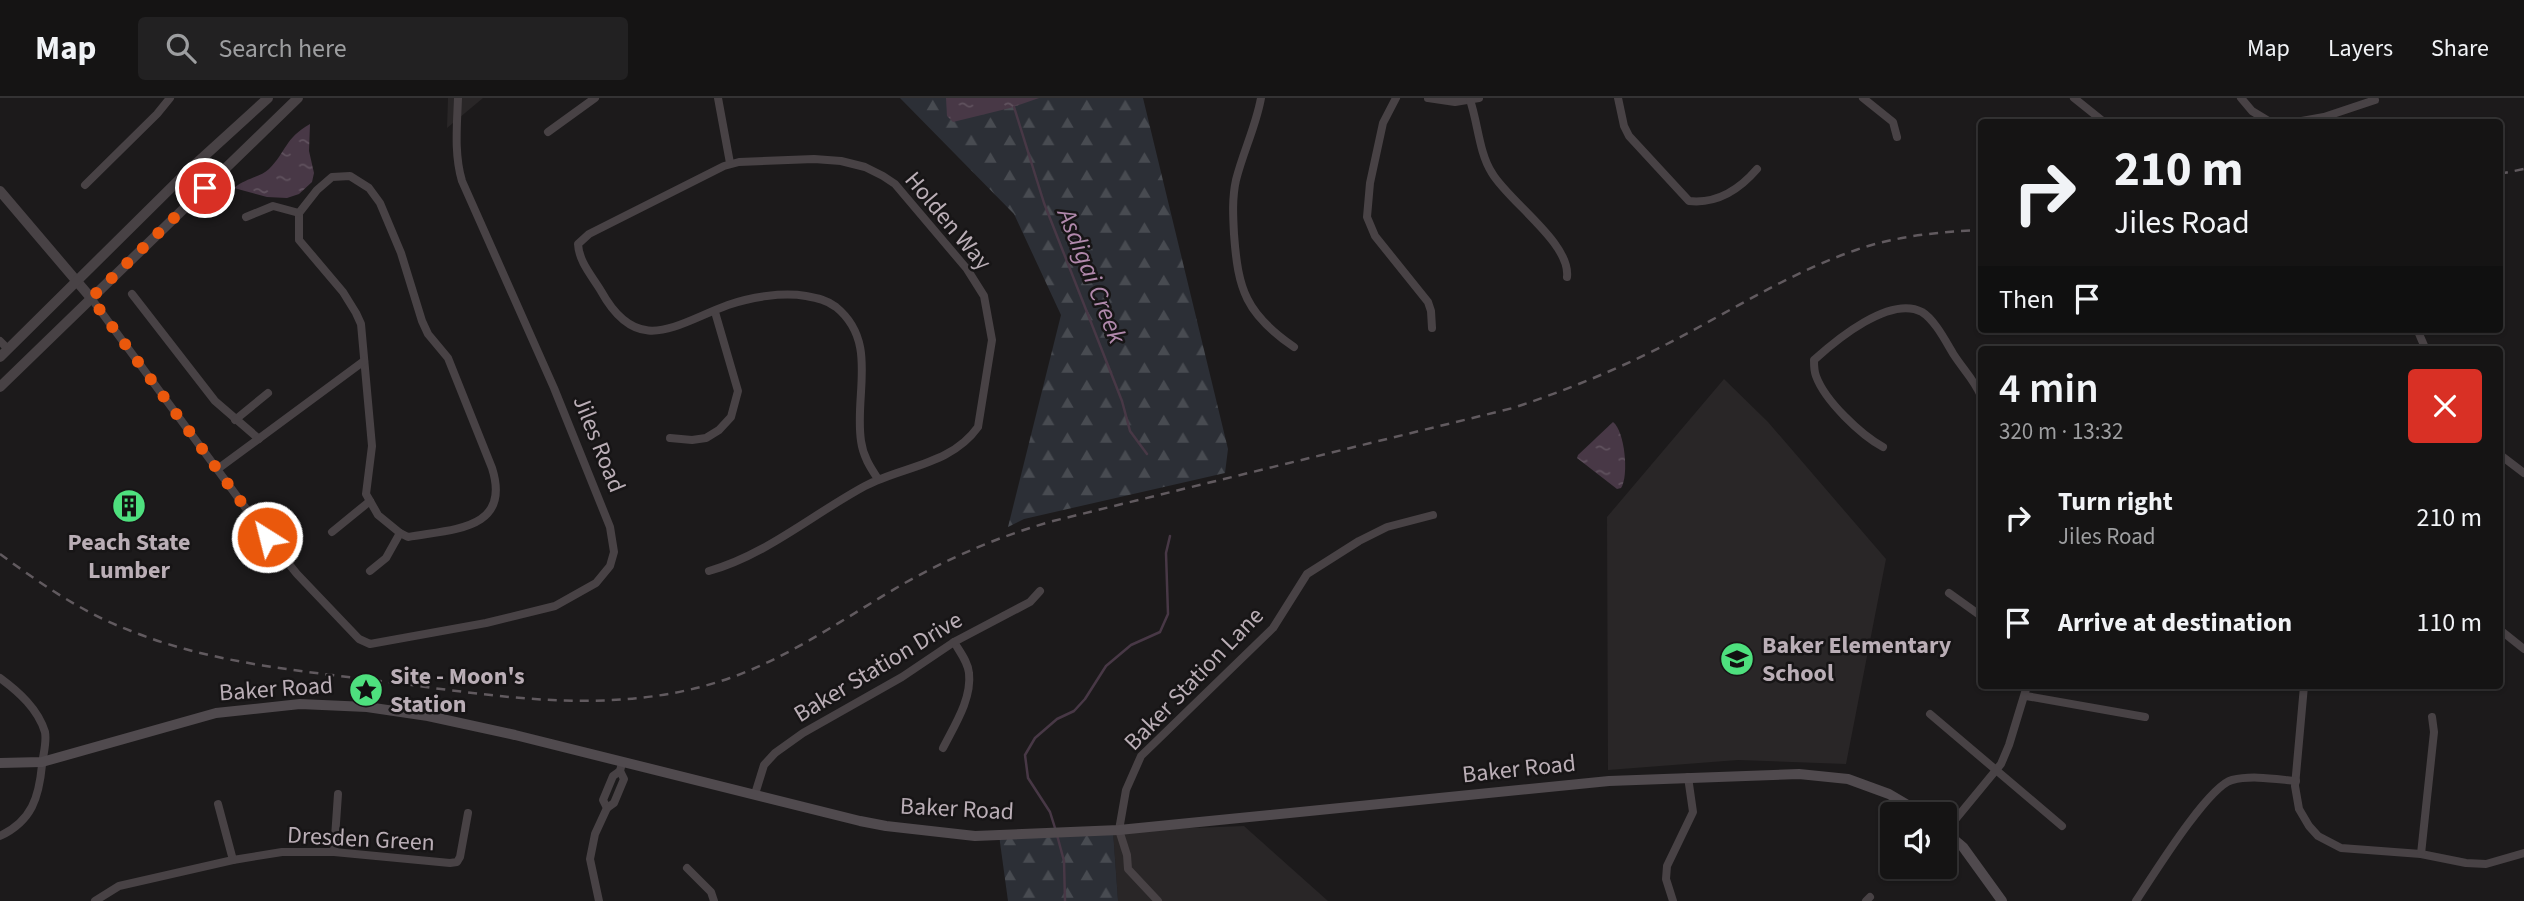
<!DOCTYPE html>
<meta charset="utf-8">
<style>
:root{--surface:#151414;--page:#222122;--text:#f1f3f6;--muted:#9d9ea0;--line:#343334}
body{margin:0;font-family:"Source Sans 3",sans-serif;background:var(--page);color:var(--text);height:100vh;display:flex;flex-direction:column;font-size:26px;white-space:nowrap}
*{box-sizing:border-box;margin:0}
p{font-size:23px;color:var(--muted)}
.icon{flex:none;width:38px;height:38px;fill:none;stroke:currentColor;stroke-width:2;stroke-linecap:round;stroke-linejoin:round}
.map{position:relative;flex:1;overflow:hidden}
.panel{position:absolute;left:1978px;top:248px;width:525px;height:343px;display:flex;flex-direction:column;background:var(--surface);border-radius:7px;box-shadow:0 2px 5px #0004,0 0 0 2px var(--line)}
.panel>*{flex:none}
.guide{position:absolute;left:1978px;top:21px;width:525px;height:214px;border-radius:7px;box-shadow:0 2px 5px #0004,0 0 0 2px var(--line);background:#151414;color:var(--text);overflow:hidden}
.controls{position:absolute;left:1880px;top:704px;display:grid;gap:14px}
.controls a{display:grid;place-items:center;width:77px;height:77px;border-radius:7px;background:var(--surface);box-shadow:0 2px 5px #0004,0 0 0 2px var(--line);font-size:35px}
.pin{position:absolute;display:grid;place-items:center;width:60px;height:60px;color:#fff;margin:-30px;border:4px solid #fff;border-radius:50%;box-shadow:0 2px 7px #0007}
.me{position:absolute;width:77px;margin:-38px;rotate:324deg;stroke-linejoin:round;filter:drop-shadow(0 0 5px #0008)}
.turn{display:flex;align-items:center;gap:24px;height:147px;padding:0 21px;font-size:32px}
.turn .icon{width:91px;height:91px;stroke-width:2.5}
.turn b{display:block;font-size:49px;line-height:60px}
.then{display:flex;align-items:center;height:66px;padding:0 21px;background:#0003;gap:14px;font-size:26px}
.round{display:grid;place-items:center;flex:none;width:74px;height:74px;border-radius:7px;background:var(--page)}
.overview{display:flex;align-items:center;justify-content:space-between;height:119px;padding:0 21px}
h1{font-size:42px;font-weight:600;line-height:52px}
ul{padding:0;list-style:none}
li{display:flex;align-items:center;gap:21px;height:105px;padding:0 21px}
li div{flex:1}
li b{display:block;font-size:26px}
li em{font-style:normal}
header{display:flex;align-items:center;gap:42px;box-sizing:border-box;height:98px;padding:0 35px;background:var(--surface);border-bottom:2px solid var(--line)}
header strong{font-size:33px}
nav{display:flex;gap:38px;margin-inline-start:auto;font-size:24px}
.search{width:490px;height:63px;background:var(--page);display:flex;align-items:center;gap:18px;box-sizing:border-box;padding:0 24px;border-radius:7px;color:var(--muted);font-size:26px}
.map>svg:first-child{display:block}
</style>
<header>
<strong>Map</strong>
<div class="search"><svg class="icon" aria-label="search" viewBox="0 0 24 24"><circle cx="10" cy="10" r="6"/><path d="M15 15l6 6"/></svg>Search here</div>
<nav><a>Map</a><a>Layers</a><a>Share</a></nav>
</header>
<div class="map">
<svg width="2524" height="803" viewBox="0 0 2524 803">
<defs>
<pattern id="forest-firs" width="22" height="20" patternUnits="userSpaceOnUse" patternTransform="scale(1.75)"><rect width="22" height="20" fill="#2c2f36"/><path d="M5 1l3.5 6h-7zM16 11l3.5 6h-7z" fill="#484b51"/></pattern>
<pattern id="water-ripples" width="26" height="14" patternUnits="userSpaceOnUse" patternTransform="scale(1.75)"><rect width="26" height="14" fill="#483846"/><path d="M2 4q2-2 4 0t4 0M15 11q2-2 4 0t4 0" fill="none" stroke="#60525e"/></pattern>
</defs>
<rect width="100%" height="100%" fill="#1c1a1b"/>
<!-- built -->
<g fill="#292627">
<polygon points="448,0 483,0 447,30"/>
<polygon points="1724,281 1768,324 1886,461 1846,666 1738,662 1608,672 1607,419"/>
<polygon points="1244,728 1328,803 1118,803 1113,733"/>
</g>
<!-- forest -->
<g fill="url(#forest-firs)">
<polygon points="900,0 1143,0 1228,351 1225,375 1024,421 1008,429 1061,217 1014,116"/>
<polygon points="1113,733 1118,803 1008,803 999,737"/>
</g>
<!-- water -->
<g fill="url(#water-ripples)">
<polygon points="946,0 1039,0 1010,10 953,24 947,18"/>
<path d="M310,26l-1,27 5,22 -2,9 -13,12 -12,4 -20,-1 -33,-9c12,-10 27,-11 35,-19 18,-18 15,-30 41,-45z"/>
<path d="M1613,324c12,9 16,54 8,66l-4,1 -40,-31 1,-3z"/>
</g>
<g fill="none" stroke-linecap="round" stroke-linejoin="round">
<!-- stream -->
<g stroke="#483846" stroke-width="2.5">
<polyline points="1014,9 1044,105 1122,303 1130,333 1147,356"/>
<polyline points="1055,730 1050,714 1028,680 1025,657 1035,640 1057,621 1074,613 1085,601 1106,568 1131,547 1160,534 1168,516 1166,455 1170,438"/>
<polyline points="1057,737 1064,763 1065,803"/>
</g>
<!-- minor -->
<g stroke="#484245" stroke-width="8">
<polyline points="718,0 730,65"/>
<path d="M1261,0c-5,28 -18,54 -25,82 -4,18 -3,36 -2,54 4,56 12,80 60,113"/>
<polyline points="1396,0 1383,25 1370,85 1367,119 1375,138 1428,204 1431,213 1432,230"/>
<polyline points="1428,0 1455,4 1479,0"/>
<path d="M1618,0l6,28 5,10 60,65c28,3 50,-11 68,-32"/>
<polyline points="1863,0 1893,24 1897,39"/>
<polyline points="2074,0 2104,24"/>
<polyline points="2241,0 2252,13 2270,24"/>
<path d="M1470,2c8,23 9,53 22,73 16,28 79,70 75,104"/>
<polyline points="2296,24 2324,19 2375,2"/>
<polyline points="548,34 595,0"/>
<path d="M350,78l19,12 11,15 21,50 21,68 6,13 20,24 44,110c20,63 -41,61 -84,69l-8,-4 -22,-18 -12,-21 6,-48 -11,-122 -5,-11 -13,-21 -44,-52v-27l18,-23 15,-13z"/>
<polyline points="85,87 157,16 170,0"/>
<polyline points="246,119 273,108 299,115"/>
<polyline points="132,196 215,303 259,341"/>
<path d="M91,200l176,239 30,37 62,65 11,5 116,-21 69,-17 41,-23 14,-17 4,-14 -4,-25 -56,-139 -92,-207c-8,-27 -5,-55 -4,-83"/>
<polyline points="2417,231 2426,252"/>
<polyline points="0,243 8,251"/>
<polyline points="235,322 268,295"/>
<polyline points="670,340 692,342 706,340 719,332 731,319 738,293 715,214"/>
<path d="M1883,349c-22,-12 -58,-46 -67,-71 -2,-5 -2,-10 -2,-16 22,-20 76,-65 108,-48 13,8 24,30 32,43 9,14 21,26 27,41"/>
<polyline points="2499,356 2524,375"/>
<polyline points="219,370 364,263"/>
<polyline points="332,434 370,403"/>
<polyline points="370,473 386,460 400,435"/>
<path d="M709,473c57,-16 104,-57 156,-85 38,-20 86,-21 113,-59l14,-87 -8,-44 -17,-27 -72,-85 -12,-8 -18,-9 -24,-6 -27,-2 -75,3 -15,4 -135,68 -11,10c1,18 14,32 23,47 37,67 75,33 127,14 23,-8 54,-13 78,-9 11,2 21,4 30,11 43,35 18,87 25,134 2,15 9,26 17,38"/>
<polyline points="1949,495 1981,518"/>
<polyline points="2499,531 2524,551"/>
<path d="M0,580c19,14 38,31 45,54 2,11 -2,22 -3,33 -3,32 -10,56 -42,71"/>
<polyline points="2304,588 2295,688 2299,711 2309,728 2318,738 2341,750 2421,756 2466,765 2486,766 2524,755"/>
<polyline points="2026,598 2145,619"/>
<polyline points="1930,616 2062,728"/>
<path d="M943,650c11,-22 29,-49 26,-75 -1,-11 -9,-21 -15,-31"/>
<polyline points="755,696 764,667 775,655 803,635 902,579 954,544 1030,504 1040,493"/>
<polyline points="218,706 233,762"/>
<polyline points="607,710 603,702 613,678 620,673"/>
<polyline points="1945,734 2001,666 2009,647 2027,588"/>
<polyline points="334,754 338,696"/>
<polyline points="2421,756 2434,634 2432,619"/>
<polyline points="687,770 711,794 714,803"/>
<polyline points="95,803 119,788 233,762 282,754 334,754 450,765 457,764 460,759 468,715"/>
<polyline points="599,803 590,761 595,736 607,710 614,705 624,681 620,673 622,665"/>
<polyline points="1158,803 1128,771 1127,757 1119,732 1126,692 1141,658 1273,530 1307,476 1359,443 1387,429 1433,417"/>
<polyline points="1673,803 1666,781 1667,768 1693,714 1688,679"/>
<polyline points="1866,803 1870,799"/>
<path d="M2136,803c16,-24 72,-115 96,-121 20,-5 43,-1 64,1"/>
</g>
<!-- tertiary -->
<g stroke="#484245" stroke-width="10">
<polyline points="0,93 91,200"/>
<polyline points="0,259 189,72 268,0"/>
<polyline points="0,289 298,0"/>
</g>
<!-- secondary -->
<g stroke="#504a4e" stroke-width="10">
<polyline points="0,665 42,664 216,615 300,606 367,609 428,618 515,637 860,723 886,728 975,738 1119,732 1609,683 1799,676 1848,681 1889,696 1923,716"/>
<polyline points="1944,733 1963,749 2002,803"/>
</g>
<!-- rail -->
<g stroke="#615a5f" stroke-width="2.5" stroke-dasharray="9 7" stroke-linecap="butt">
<polyline points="2499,76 2524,71"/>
<path d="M0,456c41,30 83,59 131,77 77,31 161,39 242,49 119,15 240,39 357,-2 62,-22 116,-61 173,-94 48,-27 97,-48 150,-63l460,-113c48,-16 93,-34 138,-56 68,-33 132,-77 205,-102 40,-14 82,-18 125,-20"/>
</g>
</g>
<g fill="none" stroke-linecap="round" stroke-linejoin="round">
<!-- route -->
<polyline stroke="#ea580c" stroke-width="12" stroke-dasharray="0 21.6" points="205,90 91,200 267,439"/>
</g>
<!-- icons -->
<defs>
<g id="building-disc" transform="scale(1.75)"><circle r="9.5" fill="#4ee07e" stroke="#171516"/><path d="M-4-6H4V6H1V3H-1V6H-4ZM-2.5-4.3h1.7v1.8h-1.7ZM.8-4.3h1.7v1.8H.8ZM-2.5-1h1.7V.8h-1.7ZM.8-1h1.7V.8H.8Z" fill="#111"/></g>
<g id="school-disc" transform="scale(1.75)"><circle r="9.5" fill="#4ee07e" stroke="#171516"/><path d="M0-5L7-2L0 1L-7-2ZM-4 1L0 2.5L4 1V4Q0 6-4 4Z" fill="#111"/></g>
<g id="sight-disc" transform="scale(1.75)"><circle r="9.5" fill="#4ee07e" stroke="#171516"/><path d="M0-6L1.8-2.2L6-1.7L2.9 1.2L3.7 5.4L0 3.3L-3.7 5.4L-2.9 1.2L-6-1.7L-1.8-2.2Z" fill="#111"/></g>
</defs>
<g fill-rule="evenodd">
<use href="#building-disc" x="129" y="408"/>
<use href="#school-disc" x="1737" y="561"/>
<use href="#sight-disc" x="366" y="592"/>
</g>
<g text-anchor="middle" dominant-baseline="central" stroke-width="5" stroke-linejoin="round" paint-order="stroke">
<!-- street labels -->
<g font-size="24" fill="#baaeb6" stroke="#171516">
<text transform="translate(948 123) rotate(50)">Holden Way</text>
<text transform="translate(599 346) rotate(68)">Jiles Road</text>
<text transform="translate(878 569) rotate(-31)">Baker Station Drive</text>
<text transform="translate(1194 581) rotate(-46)">Baker Station Lane</text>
<text transform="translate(276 591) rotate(-4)">Baker Road</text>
<text transform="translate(1519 671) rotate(-6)">Baker Road</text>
<text transform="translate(957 711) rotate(3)">Baker Road</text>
<text transform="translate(361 741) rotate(3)">Dresden Green</text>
</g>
<!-- poi labels -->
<g font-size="24" font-weight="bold" fill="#baaeb6" stroke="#171516" text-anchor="start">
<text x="129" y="444" text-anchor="middle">Peach State<tspan x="129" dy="28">Lumber</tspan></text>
<text x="1762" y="547">Baker Elementary<tspan x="1762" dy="28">School</tspan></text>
<text x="390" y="578">Site - Moon's<tspan x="390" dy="28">Station</tspan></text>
</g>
<!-- water labels -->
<g font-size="26" font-style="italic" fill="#b189ac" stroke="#171516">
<text transform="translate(1092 178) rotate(68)">Asdigai Creek</text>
</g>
</g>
</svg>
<div class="controls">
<a><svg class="icon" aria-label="sound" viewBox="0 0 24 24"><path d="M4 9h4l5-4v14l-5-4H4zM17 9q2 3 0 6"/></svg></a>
</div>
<div class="pin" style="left:205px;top:90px;background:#d93025"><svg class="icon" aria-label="arrive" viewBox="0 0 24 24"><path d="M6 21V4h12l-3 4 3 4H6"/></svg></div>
<svg class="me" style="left:267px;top:439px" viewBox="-20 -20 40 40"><circle r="17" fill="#ea580c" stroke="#fff" stroke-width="3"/><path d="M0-11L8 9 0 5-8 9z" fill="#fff"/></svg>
<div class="guide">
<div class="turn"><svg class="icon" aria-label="right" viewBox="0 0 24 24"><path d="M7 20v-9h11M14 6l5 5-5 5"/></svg><div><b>210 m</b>Jiles Road</div></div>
<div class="then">Then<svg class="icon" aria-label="arrive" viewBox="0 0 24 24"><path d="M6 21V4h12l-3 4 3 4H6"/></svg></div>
</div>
<section class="panel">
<div class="overview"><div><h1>4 min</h1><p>320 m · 13:32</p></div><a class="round" style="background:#d93025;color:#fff"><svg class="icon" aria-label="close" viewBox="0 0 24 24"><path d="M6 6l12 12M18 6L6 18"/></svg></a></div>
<ul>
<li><svg class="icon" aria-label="right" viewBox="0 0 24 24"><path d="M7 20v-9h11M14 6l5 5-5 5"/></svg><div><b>Turn right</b><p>Jiles Road</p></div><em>210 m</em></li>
<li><svg class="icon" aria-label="arrive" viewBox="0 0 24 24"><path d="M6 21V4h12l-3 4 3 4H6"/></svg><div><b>Arrive at destination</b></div><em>110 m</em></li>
</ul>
</section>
</div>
